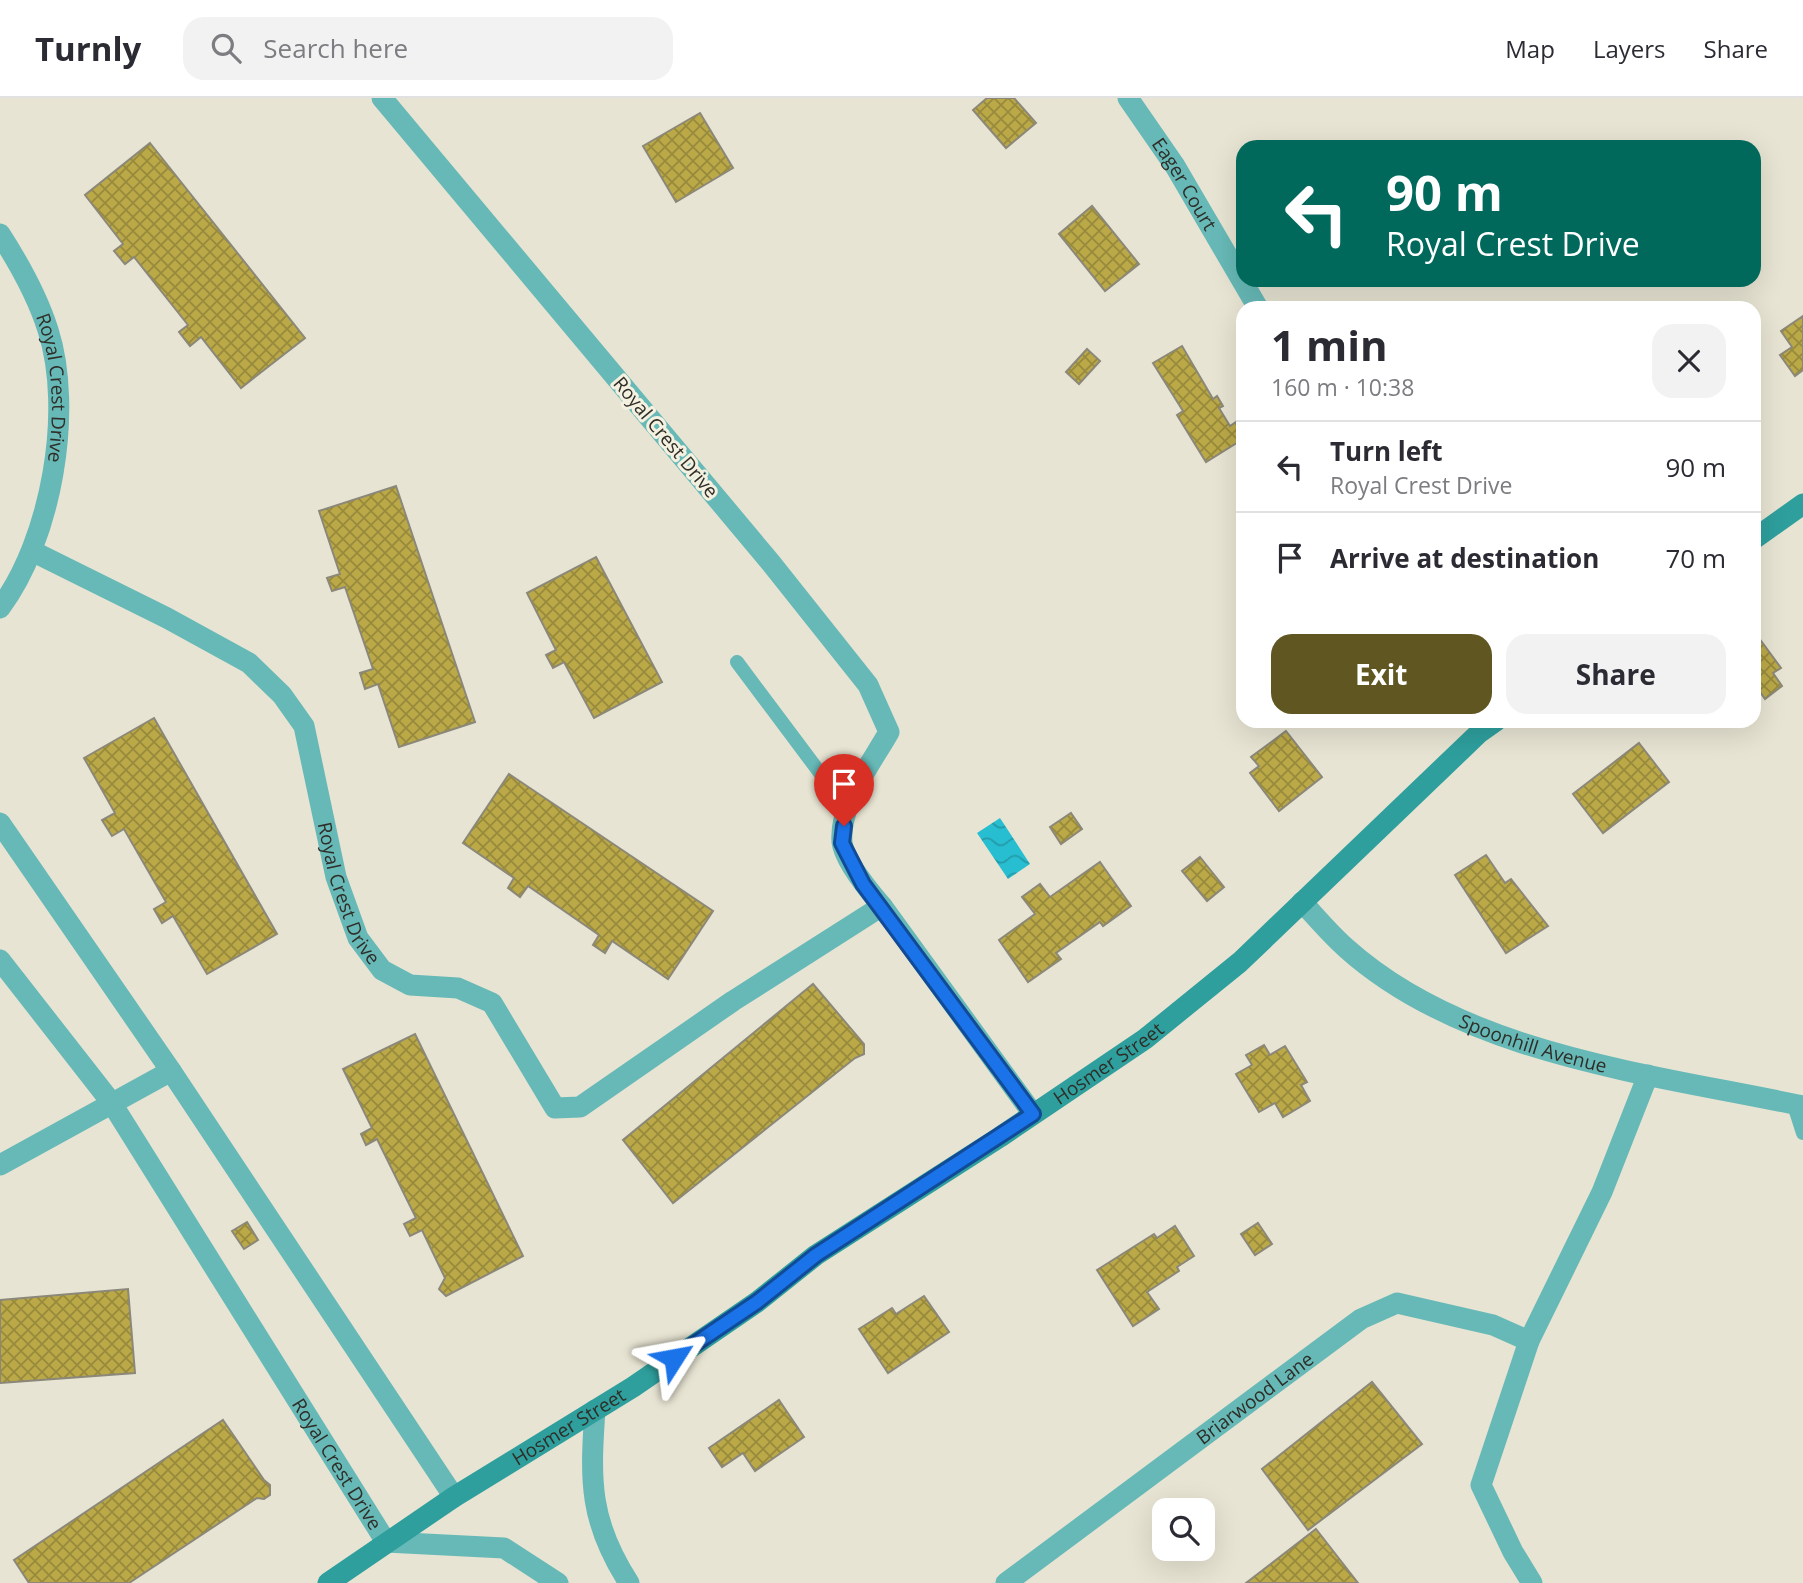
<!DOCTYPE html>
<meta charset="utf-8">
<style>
:root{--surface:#fff;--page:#f2f2f3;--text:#2b2b33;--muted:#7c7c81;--line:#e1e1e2;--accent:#605622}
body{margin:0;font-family:"Open Sans",sans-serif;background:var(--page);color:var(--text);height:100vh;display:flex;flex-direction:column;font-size:26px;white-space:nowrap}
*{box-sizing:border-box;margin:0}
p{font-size:23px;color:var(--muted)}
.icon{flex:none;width:38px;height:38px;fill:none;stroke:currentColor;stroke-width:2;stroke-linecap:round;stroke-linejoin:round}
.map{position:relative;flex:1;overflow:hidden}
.panel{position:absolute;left:1236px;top:203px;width:525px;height:427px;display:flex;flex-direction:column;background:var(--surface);border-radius:21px;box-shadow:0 7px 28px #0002}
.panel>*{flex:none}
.guide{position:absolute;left:1236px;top:42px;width:525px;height:147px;border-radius:21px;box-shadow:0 7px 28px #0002;background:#00695c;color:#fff;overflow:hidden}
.fabs{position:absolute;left:1152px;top:1400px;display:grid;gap:14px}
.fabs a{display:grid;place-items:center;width:63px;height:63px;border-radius:14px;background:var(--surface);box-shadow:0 7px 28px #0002;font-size:35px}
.pin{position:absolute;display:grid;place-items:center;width:60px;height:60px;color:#fff;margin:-72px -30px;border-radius:50% 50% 50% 0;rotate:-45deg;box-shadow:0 0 7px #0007}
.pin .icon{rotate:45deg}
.me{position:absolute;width:77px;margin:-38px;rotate:56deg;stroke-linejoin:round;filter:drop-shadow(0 0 5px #0008)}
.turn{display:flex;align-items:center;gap:24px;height:147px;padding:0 35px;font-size:32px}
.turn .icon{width:91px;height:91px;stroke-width:2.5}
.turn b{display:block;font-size:49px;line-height:60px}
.round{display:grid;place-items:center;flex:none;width:74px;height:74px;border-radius:21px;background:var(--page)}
.summary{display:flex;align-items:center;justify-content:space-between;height:119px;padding:0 35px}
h1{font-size:42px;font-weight:700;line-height:52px}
.cta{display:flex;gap:14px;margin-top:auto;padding:14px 35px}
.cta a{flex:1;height:80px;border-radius:21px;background:var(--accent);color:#fff;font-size:28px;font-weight:700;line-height:80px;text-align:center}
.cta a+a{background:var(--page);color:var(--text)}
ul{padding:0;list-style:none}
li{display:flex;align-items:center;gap:21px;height:91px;padding:0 35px;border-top:2px solid var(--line)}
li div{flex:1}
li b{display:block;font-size:26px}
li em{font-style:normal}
header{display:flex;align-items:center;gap:42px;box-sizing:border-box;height:98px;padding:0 35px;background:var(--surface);border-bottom:2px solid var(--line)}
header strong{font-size:33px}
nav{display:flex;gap:38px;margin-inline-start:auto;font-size:24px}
.search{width:490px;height:63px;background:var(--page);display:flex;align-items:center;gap:18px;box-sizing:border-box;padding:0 24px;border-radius:21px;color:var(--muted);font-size:26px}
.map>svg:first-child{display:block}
</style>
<header>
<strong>Turnly</strong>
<div class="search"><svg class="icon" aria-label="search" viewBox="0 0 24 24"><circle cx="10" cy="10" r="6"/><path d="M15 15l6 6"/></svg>Search here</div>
<nav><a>Map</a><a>Layers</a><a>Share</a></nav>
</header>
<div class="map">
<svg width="1803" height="1485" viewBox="0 0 1803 1485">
<defs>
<pattern id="water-waves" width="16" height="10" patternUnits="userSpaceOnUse" patternTransform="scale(1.75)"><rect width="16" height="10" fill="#28bed1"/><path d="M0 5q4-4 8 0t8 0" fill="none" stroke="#239baa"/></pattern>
<pattern id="building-cross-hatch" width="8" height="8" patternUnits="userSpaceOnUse" patternTransform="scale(1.75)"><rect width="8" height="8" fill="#bba948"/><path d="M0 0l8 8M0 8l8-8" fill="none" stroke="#988a3c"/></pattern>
</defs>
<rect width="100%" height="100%" fill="#e7e4d3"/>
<!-- water -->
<polygon fill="url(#water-waves)" points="1000,720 1030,766 1008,781 977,735"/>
<!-- building -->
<g fill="url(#building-cross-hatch)" stroke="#8b8879" stroke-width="2">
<polygon points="987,0 1014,0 1036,25 1006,50 973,12"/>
<polygon points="700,15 733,70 676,104 643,48"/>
<polygon points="150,45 305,240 241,290 201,239 190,248 179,234 188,227 134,159 125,166 114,153 123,146 85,97"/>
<polygon points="1092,108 1139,166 1105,193 1059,136"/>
<polygon points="1803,218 1803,272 1795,278 1780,257 1792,249 1781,233"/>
<polygon points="1182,248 1213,301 1217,298 1223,308 1219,310 1230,328 1236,324 1241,334 1237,337 1240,343 1206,364 1177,317 1183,313 1153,265"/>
<polygon points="1087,251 1100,263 1079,286 1066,274"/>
<polygon points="396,388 475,624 399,649 378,586 365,591 360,575 373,571 345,489 332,493 327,480 340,476 319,413"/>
<polygon points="596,459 662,584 594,620 564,564 553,570 546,557 556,552 527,495"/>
<polygon points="1759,540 1781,570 1773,575 1782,588 1765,601 1756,588 1754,590 1754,544"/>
<polygon points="154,620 277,836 207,876 173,818 162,825 154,811 166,804 124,731 112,738 102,722 115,715 84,660"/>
<polygon points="1286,633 1322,679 1279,713 1250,675 1259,668 1251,659"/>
<polygon points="1639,645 1669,684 1603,735 1573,696"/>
<polygon points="509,676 713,813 668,881 612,843 605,855 593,847 599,837 528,788 520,799 508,790 514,780 463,745"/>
<polygon points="1071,715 1082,731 1061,746 1050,729"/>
<polygon points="1486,757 1505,785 1511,781 1548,828 1506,855 1455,777"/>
<polygon points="1200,759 1224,789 1207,803 1182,773"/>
<polygon points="1100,764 1131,808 1103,828 1100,824 1056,855 1061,861 1028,884 999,842 1035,816 1022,799 1040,786 1050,799"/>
<polygon points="813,886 864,946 864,956 855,960 673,1105 623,1042"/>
<polygon points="415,936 523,1158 446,1198 439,1191 445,1180 422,1132 410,1138 404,1126 416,1120 377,1041 366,1047 361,1036 372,1030 343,971"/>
<polygon points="1264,947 1270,957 1285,948 1307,984 1301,987 1310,1003 1283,1019 1275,1005 1259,1014 1236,976 1252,967 1246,957"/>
<polygon points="247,1124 258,1142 244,1151 232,1133"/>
<polygon points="1258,1125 1272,1146 1255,1157 1241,1136"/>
<polygon points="1175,1128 1194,1158 1177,1169 1179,1173 1147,1194 1159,1211 1133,1228 1097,1172 1154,1136 1157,1140"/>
<polygon points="128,1191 135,1275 0,1285 0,1202"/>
<polygon points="924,1198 949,1234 888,1275 859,1231 892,1210 896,1216"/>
<polygon points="1372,1284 1422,1346 1308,1432 1262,1371"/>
<polygon points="779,1302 804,1339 755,1373 743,1355 722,1369 709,1350"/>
<polygon points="223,1322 264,1382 270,1387 270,1397 264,1401 257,1400 129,1485 29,1485 14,1462"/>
<polygon points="1316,1431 1358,1485 1246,1485"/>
</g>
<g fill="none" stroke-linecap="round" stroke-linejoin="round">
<!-- lane -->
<g stroke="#67b9b7" stroke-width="14">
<polyline points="737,564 847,711"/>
<polyline points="1794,1007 1803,1035"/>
</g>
<!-- street -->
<g stroke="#67b9b7" stroke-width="21">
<path id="s1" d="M1128,0l47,68 83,142"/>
<path id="s2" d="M0,136c20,31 37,61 48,96 26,81 3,210 -48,278"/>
<path id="s3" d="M32,453l135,67 82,45 33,32 22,31 32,151 22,61 24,32 28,15 48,3 34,15 63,105 25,-1 153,-106 149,-95c-12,-14 -38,-45 -40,-64 -3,-38 29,-78 47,-110l-21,-47 -97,-122 -389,-465"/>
<polyline points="0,725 171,973 454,1399"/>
<path id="s4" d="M1302,804c14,15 28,32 44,46 119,107 307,126 457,158"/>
<polyline points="882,808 1033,1016"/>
<path id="s5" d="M0,862l111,142 275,440 118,6 54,35"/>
<polyline points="0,1067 171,973"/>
<path d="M595,1312c-5,71 -6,111 34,173"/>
<path id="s6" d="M1006,1485l355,-264 36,-16 96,22 36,16"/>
<polyline points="1532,1485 1513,1454 1481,1387 1529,1243 1602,1094 1648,977"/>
</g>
<!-- secondary -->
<g stroke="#2e9f9d" stroke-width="21">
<polyline points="1754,441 1803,406"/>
<path id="s7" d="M328,1485l126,-86 179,-110 124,-85 59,-47 184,-118 145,-98 95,-77 239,-229 17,-12"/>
</g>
</g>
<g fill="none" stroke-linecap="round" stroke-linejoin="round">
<!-- route casing -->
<g stroke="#114b97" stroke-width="18">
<polyline id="route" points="674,1260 757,1204 816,1157 1033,1016 863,786 842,745 844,728"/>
</g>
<!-- route -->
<use href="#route" stroke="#1a73e8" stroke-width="12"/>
</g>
<g text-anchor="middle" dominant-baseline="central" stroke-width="6" stroke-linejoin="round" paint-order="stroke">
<!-- street labels -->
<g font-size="19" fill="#2f2e28" stroke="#f4f1e0">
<text stroke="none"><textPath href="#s1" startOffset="103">Eager Court</textPath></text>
<text stroke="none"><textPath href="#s2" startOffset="166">Royal Crest Drive</textPath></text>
<text transform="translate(666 339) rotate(50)">Royal Crest Drive</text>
<text stroke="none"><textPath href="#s3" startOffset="502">Royal Crest Drive</textPath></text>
<text stroke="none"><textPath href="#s4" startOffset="276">Spoonhill Avenue</textPath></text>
<text stroke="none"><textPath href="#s7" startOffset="938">Hosmer Street</textPath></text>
<text stroke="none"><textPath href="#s6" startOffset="310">Briarwood Lane</textPath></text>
<text stroke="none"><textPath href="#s7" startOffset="287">Hosmer Street</textPath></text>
<text stroke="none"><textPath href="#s5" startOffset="607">Royal Crest Drive</textPath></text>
</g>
</g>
</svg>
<div class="fabs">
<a><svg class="icon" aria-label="search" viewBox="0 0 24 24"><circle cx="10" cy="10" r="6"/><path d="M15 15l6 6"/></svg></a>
</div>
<div class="pin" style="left:844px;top:728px;background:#d93025"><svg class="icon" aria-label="arrive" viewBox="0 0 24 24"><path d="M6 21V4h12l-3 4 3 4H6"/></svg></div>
<svg class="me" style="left:674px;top:1260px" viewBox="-20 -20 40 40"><path d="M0-17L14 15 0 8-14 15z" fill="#1a73e8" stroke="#fff" stroke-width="4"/></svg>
<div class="guide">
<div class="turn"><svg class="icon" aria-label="left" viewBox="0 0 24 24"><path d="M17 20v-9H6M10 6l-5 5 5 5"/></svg><div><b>90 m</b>Royal Crest Drive</div></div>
</div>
<section class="panel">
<div class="summary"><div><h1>1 min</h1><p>160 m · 10:38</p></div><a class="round"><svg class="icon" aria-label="close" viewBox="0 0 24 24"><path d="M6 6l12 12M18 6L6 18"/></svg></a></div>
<ul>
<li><svg class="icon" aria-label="left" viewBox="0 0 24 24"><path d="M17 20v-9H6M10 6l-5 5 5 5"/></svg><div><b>Turn left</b><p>Royal Crest Drive</p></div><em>90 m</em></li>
<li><svg class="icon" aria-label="arrive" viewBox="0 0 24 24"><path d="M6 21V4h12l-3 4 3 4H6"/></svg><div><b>Arrive at destination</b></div><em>70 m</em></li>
</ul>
<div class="cta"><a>Exit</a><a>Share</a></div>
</section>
</div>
